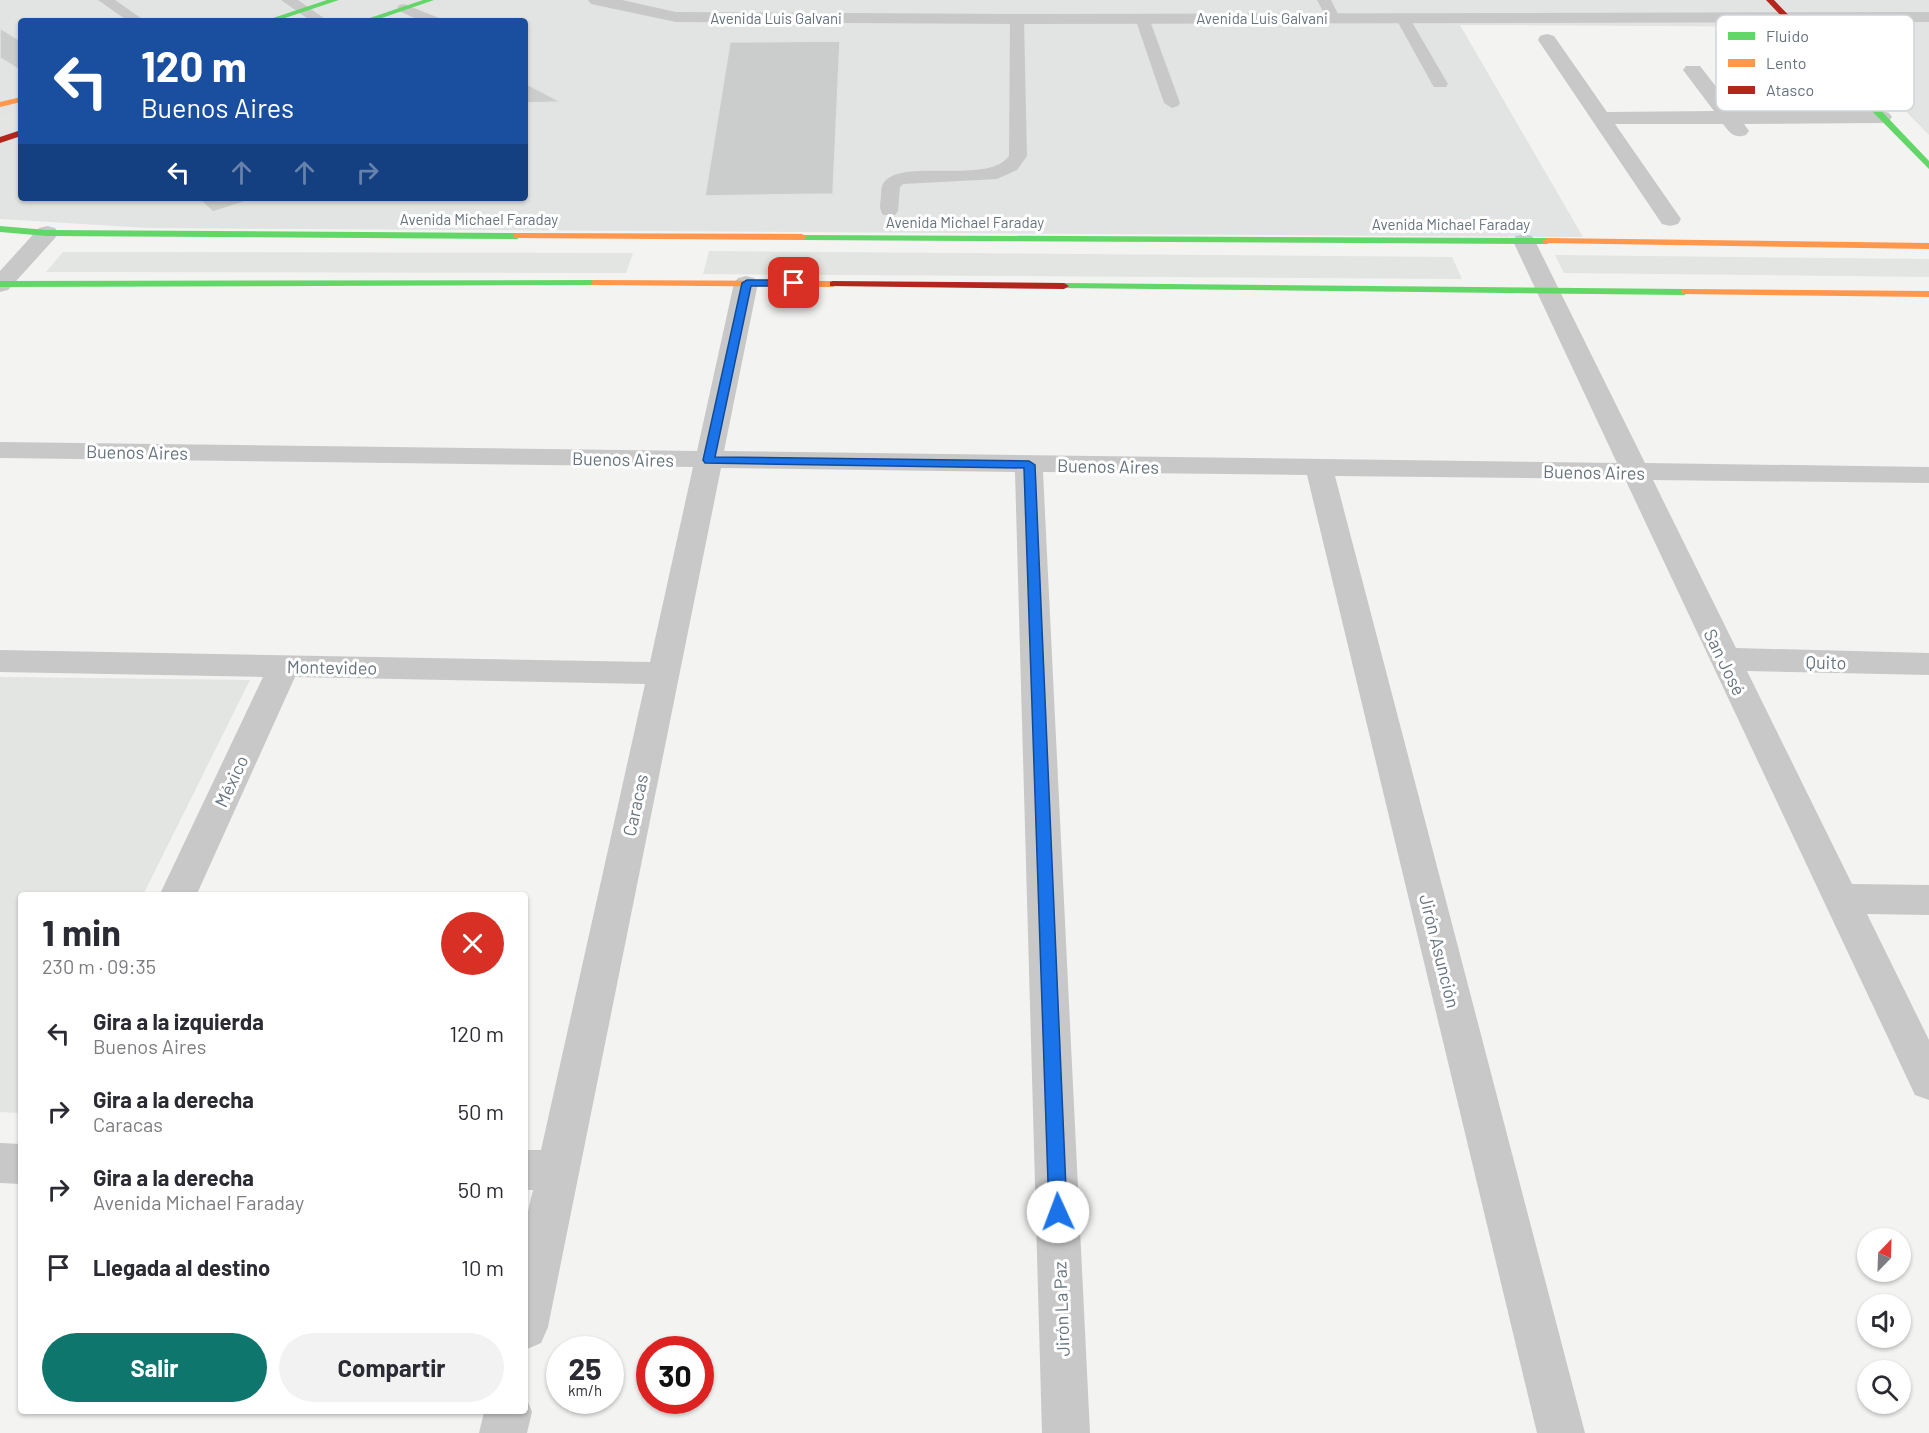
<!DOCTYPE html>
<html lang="es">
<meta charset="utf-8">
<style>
:root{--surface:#fff;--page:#f2f2f3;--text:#2b2b33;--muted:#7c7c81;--accent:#0f766e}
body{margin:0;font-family:Barlow,sans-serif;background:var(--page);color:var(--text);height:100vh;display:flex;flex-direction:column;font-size:22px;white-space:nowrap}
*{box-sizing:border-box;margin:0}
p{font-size:20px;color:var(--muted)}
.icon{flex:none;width:33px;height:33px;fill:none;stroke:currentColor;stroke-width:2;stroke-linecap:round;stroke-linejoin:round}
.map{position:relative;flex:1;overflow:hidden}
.drawer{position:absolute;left:18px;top:892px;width:510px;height:522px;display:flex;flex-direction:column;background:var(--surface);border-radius:6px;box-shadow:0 2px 4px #0004}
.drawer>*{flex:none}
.banner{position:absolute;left:18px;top:18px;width:510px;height:183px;border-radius:6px;box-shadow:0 2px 4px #0004;background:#1a4fa0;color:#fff;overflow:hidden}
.needle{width:39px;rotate:23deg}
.controls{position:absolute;left:1857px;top:1228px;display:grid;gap:12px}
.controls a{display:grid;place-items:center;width:54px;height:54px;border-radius:50%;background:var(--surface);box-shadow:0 2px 4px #0004;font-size:30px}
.speed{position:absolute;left:546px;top:1336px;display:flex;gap:12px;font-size:30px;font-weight:700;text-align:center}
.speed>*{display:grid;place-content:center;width:78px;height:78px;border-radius:50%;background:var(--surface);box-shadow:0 2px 4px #0004;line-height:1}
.speed small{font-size:15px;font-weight:400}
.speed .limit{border:9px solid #d22;background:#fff;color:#111}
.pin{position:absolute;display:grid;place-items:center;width:51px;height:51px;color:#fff;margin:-26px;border-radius:12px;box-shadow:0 3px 9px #0006}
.me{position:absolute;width:66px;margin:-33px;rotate:358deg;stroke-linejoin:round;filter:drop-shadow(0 0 4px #0008)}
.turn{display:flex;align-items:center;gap:21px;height:126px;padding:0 24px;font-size:27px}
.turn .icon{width:78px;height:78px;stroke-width:2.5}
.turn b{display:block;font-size:42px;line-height:51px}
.lanes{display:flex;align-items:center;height:57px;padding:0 24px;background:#0003;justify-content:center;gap:30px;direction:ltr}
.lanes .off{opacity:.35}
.round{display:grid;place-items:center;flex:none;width:63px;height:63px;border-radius:32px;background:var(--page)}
.overview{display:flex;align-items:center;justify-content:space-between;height:102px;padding:0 24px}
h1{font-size:36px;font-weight:700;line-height:45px}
.primary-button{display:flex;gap:12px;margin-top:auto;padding:12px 24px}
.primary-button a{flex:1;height:69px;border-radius:36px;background:var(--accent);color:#fff;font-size:24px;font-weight:700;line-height:69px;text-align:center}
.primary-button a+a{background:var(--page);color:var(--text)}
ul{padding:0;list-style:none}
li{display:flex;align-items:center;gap:18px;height:78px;padding:0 24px}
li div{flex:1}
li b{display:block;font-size:22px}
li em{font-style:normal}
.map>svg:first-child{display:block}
</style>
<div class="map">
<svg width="1929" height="1433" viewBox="0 0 1929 1433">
<rect width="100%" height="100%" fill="#f3f3f2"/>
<!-- built -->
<path fill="#e2e3e3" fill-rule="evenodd" d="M0,0h1929v135l-106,-108 -363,-2 123,212 -1435,-9 -148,-9zM21,21h504v177h-504z"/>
<!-- green -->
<g fill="#e2e5e1">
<polygon points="21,109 21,126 0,133 0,115"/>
<polygon points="709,251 1452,257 1462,279 703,274"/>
<polygon points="63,252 633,253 626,273 46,272"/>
<polygon points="1555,255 1929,259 1929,277 1564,273"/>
<polygon points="0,677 250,680 143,895 21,896 21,1113 0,1112"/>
</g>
<!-- building -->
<g fill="#cbcccc" stroke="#e2e2e2" stroke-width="1.5">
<polygon points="0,28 21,41 21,71 0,58"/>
<polygon points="840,41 833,194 705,196 730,42"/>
<polygon points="525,83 561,102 525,103"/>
<polygon points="198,198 256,198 213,212"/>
</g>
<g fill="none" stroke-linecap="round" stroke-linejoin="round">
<!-- lane -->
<g fill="#c8c8c9" fill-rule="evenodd">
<polygon points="98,0 115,0 145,21 128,21"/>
<polygon points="281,0 298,0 328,21 311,21"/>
<polygon points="1317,0 1331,0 1340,18 1338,21 1328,21"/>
<polygon points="404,4 439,18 441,21 421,21 399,11 397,8 399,5"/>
<polygon points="1402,13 1409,17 1448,84 1446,87 1434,87 1432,84 1395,17"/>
<polygon points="1142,14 1149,18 1180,103 1178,106 1172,108 1164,103 1135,18"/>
<path d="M1017,15l7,4 3,137 -10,14 -20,9 -94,5 -3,3 -2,24 -3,4h-12c-4,-6 -3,-11 -2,-18 0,-4 0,-10 2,-13 15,-28 105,2 126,-28l1,-137z"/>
</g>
<!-- street -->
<g fill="#c8c8c9" fill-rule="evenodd">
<polygon points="588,0 622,0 676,12 1017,14 1929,12 1929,22 1017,24 676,22 591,4"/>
<path d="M1547,34l7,2 53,76 107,-1 -31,-41 3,-4h14l35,45h147l7,2 3,4 -3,4 -7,2 -138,1 5,7 -3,4c-12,4 -16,-2 -23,-11h-108l66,95 -3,5 -8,2 -8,-2 -124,-184 2,-4z"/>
<polygon points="47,226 55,228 58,233 55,238 8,290 0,292 0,271 39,228"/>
<polygon points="1524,234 1532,236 1535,241 1645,463 1929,467 1929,483 1653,480 1736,648 1929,653 1929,675 1747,671 1852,884 1929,885 1929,915 1867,914 1929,1040 1929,1100 1915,1095 1625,479 1335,476 1585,1433 1537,1433 1307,475 1043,472 1090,1433 1042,1433 1015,472 721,468 548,1327 541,1343 525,1350 525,1224 533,1190 525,1190 525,1150 541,1150 645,684 295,677 196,896 159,896 263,677 0,672 0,650 650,662 693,467 0,458 0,442 697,451 734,283 738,278 746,276 754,278 758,283 724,451 1617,463 1513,241 1516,236"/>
<polygon points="0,1143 21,1144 21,1184 0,1183"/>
<polygon points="525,1395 532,1412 527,1433 479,1433 484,1412 525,1412"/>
</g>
<!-- fast -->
<g fill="#63d668" fill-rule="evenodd">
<polygon points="327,0 339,0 276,21 264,21"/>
<polygon points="423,0 434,0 373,21 361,21"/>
<polygon points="1862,97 1868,97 1929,161 1929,169 1862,101"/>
<polygon points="0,226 47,230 517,233 522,236 517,239 47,236 0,232"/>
<polygon points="799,235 1547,238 1552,241 1547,244 802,240 797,237"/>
<polygon points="594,280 597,281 597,285 0,287 0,281"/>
<polygon points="1064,283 1684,289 1689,292 1684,295 1061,288 1059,286"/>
</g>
<!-- slow -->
<g fill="#ff974d" fill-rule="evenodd">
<polygon points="21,97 21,102 0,107 0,102"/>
<polygon points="517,233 802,234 807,237 802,240 514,238 514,234"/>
<polygon points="1547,238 1929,243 1929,249 1544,243 1542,241"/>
<polygon points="594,280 833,281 838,284 833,287 591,285 591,281"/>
<polygon points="1684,289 1929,291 1929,297 1681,294 1681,290"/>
</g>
<!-- jam -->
<g fill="#b3261e" fill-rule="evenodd">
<polygon points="1766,0 1774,0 1868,97 1868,101 1862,101"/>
<polygon points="21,130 21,136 0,143 0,137"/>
<polygon points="833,281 1064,283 1069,286 1064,289 830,286 830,282"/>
</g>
</g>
<!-- route -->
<polygon fill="#1a73e8" stroke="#114b97" stroke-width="1.5" points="747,280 794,280 799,283 794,286 751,286 715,457 1029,461 1035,465 1067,1212 1064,1218 1058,1221 1051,1218 1049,1212 1024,468 705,463 703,460 742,283"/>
<g text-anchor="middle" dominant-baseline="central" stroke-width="6" stroke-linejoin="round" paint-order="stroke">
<!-- far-street labels -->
<g font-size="15" fill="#67737e" stroke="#fff">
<text x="776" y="18">Avenida Luis Galvani</text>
<text x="1262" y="18">Avenida Luis Galvani</text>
<text x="479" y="219">Avenida Michael Faraday</text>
<text x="965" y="222">Avenida Michael Faraday</text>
<text x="1451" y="224">Avenida Michael Faraday</text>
</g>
<!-- street labels -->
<g font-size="18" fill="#67737e" stroke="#fff">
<text transform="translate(137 452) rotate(1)">Buenos Aires</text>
<text transform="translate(623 459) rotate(1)">Buenos Aires</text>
<text transform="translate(1108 466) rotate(1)">Buenos Aires</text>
<text transform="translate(1594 472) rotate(1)">Buenos Aires</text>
<text transform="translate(1725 662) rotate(64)">San José</text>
<text transform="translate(1826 662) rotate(1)">Quito</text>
<text transform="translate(332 667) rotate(1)">Montevideo</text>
<text transform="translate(231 781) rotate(-65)">México</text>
<text transform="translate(635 805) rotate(-78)">Caracas</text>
<text transform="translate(1440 951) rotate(76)">Jirón Asunción</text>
<text transform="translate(1061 1309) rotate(-92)">Jirón La Paz</text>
</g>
</g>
<!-- legend -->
<rect x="1716" y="15" width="198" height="96" rx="9" fill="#fff" stroke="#d1d5d8" stroke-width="1.5"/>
<rect x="1728" y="32" width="27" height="8" fill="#63d668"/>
<rect x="1728" y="59" width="27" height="8" fill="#ff974d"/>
<rect x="1728" y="86" width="27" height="8" fill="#b3261e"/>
<g font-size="16" fill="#67737e">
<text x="1766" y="42">Fluido</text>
<text x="1766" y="69">Lento</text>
<text x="1766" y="96">Atasco</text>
</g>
</svg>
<div class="controls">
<a><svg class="needle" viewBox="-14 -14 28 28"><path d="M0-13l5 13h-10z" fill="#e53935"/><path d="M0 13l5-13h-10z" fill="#7c7c81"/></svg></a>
<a><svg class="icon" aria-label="sound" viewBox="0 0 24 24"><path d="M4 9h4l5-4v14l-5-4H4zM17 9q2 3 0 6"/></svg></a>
<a><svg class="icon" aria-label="search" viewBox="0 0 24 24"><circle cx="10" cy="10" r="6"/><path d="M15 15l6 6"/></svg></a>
</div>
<div class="speed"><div>25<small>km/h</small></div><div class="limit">30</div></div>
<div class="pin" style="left:794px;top:283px;background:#d93025"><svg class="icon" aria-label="arrive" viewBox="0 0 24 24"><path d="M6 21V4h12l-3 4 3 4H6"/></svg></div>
<svg class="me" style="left:1058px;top:1212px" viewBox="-20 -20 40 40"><circle r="19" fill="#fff"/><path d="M0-13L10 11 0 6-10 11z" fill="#1a73e8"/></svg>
<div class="banner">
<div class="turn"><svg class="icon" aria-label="left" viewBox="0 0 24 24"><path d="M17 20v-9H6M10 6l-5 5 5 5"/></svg><div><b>120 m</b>Buenos Aires</div></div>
<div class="lanes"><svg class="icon" aria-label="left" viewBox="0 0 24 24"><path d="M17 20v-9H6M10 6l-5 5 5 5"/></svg><svg class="icon off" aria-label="ahead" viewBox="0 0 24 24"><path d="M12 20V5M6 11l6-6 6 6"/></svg><svg class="icon off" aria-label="ahead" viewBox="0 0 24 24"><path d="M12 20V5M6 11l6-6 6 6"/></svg><svg class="icon off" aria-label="right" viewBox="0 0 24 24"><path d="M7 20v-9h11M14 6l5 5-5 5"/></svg></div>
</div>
<section class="drawer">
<div class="overview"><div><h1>1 min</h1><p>230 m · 09:35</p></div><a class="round" style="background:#d93025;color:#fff"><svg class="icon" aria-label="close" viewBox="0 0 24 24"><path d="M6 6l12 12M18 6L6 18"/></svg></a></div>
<ul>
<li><svg class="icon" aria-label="left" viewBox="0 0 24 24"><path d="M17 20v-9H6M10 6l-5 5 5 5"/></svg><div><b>Gira a la izquierda</b><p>Buenos Aires</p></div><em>120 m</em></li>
<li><svg class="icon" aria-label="right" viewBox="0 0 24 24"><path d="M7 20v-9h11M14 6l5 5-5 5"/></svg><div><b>Gira a la derecha</b><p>Caracas</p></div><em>50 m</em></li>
<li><svg class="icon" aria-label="right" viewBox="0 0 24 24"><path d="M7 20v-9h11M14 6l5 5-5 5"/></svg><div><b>Gira a la derecha</b><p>Avenida Michael Faraday</p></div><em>50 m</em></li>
<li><svg class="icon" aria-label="arrive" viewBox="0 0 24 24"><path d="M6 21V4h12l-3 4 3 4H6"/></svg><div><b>Llegada al destino</b></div><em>10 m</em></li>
</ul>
<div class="primary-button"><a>Salir</a><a>Compartir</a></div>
</section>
</div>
